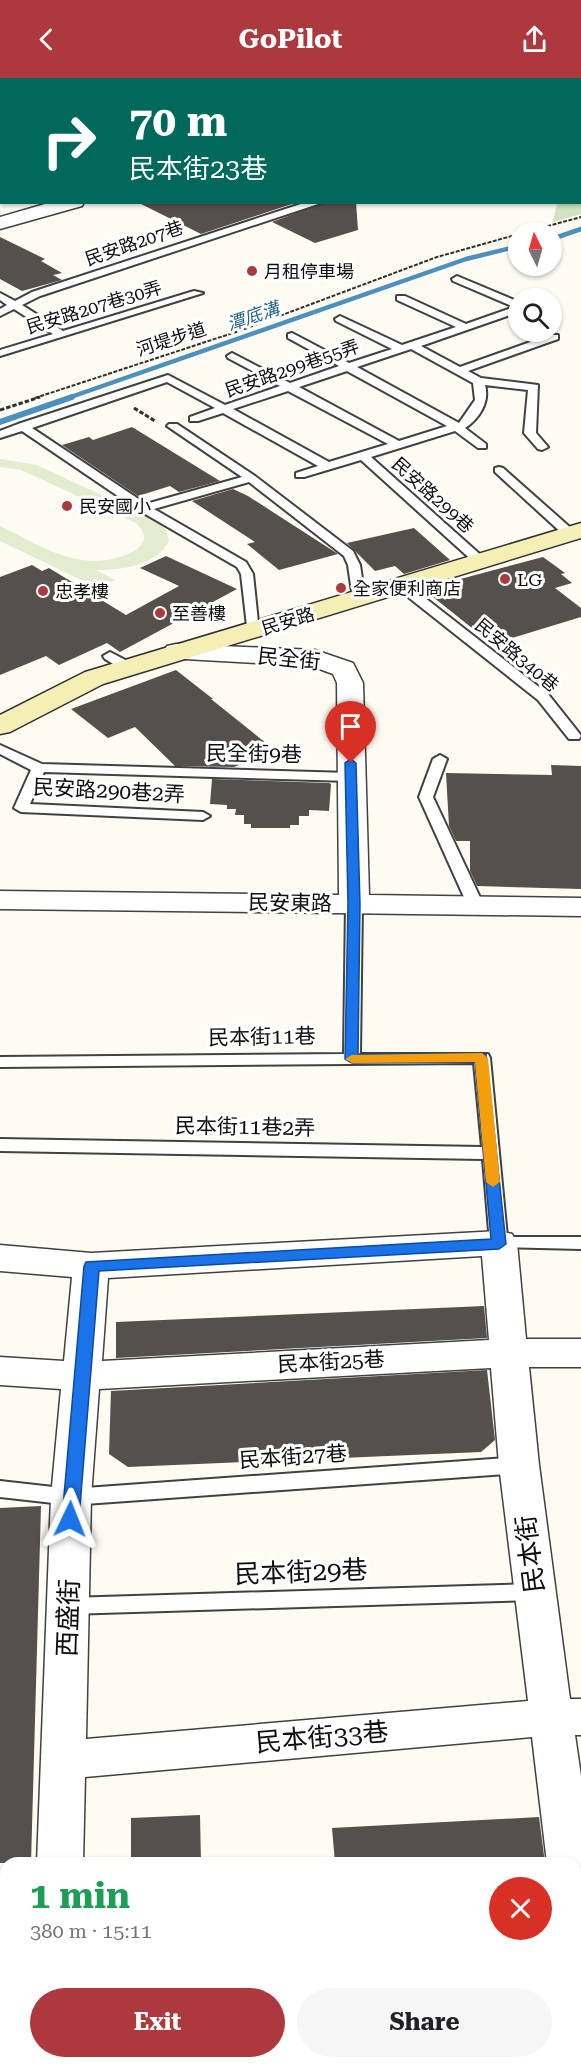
<!DOCTYPE html>
<meta charset="utf-8">
<style>
:root{--surface:#fff;--page:#f6f6f6;--text:#202124;--muted:#757577;--accent:#ad383e}
body{margin:0;font-family:"Roboto Serif","Noto Sans TC",serif;background:var(--page);color:var(--text);height:100vh;display:flex;flex-direction:column;font-size:22px;white-space:nowrap}
*{box-sizing:border-box;margin:0}
p{font-size:20px;color:var(--muted)}
.icon{flex:none;width:33px;height:33px;fill:none;stroke:currentColor;stroke-width:2;stroke-linecap:round;stroke-linejoin:round}
.map{position:relative;flex:1;overflow:hidden}
.details{position:absolute;left:0px;top:1779px;width:582px;height:212px;display:flex;flex-direction:column;background:var(--surface);border-radius:18px 18px 0 0;box-shadow:0 2px 4px #0004}
.details>*{flex:none}
.hud{position:absolute;left:0px;top:0px;width:582px;height:126px;box-shadow:0 2px 4px #0004;background:#00695c;color:#fff;overflow:hidden}
.needle{width:39px;rotate:355deg}
.controls{position:absolute;left:508px;top:144px;display:grid;gap:12px}
.controls a{display:grid;place-items:center;width:54px;height:54px;border-radius:50%;background:var(--surface);box-shadow:0 2px 4px #0004;font-size:30px}
.pin{position:absolute;display:grid;place-items:center;width:51px;height:51px;color:#fff;margin:-62px -26px;border-radius:50% 50% 50% 0;rotate:-45deg;box-shadow:0 0 6px #0007}
.pin .icon{rotate:45deg}
.me{position:absolute;width:66px;margin:-33px;rotate:2deg;stroke-linejoin:round;filter:drop-shadow(0 0 4px #0008)}
.turn{display:flex;align-items:center;gap:21px;height:126px;padding:0 30px;font-size:27px}
.turn .icon{width:78px;height:78px;stroke-width:2.5}
.turn b{display:block;font-size:42px;line-height:51px}
.round{display:grid;place-items:center;flex:none;width:63px;height:63px;border-radius:32px;background:var(--page)}
.overview{display:flex;align-items:center;justify-content:space-between;height:102px;padding:0 30px}
h1{font-size:36px;font-weight:700;line-height:45px;color:#1e9e55}
.primary-button{display:flex;gap:12px;margin-top:auto;padding:12px 30px}
.primary-button a{flex:1;height:69px;border-radius:36px;background:var(--accent);color:#fff;font-size:24px;font-weight:700;line-height:69px;text-align:center}
.primary-button a+a{background:var(--page);color:var(--text)}
header{display:flex;justify-content:space-between;align-items:center;height:78px;padding:0 30px;background:var(--accent);color:#fff;font-size:27px;font-weight:700}
.map>svg:first-child{display:block}
</style>
<header><svg class="icon" aria-label="back" viewBox="0 0 24 24"><path d="M15 5l-7 7 7 7"/></svg>GoPilot<svg class="icon" aria-label="share" viewBox="0 0 24 24"><path d="M12 15V3M7 8l5-5 5 5M5 13v7h14v-7"/></svg></header>
<div class="map">
<svg width="581" height="1990" viewBox="0 0 581 1990">
<rect width="100%" height="100%" fill="#fdfbf2"/>
<!-- green -->
<polygon fill="#d2e4bf" points="581,68 581,136 553,144 557,125 580,124"/>
<!-- pitch -->
<path fill="#e3eccf" d="M0,381l37,6 120,56 9,9 3,11c-13,25 -47,29 -73,29l19,10 -17,8 -98,-47v-15c37,18 77,45 119,31 7,-2 16,-5 21,-11 8,-8 3,-16 -4,-23l-115,-53 -21,-3z"/>
<g fill="none" stroke-linecap="round" stroke-linejoin="round">
<!-- stream-far1 -->
<g stroke="#4c90bd" stroke-width="4.5">
<polyline points="484,0 487,2"/>
<polyline points="552,161 581,151"/>
<polyline points="68,320 466,181 519,168"/>
</g>
<!-- stream -->
<polyline stroke="#4c90bd" stroke-width="6" points="0,344 72,319"/>
</g>
<!-- building -->
<g fill="#56504c">
<polygon points="137,124 298,124 201,156"/>
<polygon points="326,124 356,124 358,152 315,165 272,144"/>
<polygon points="0,159 45,181 41,183 62,195 53,197 62,202 22,213 0,201"/>
<polygon points="132,349 220,403 179,414 170,408 138,418 62,367 89,359 93,362"/>
<polygon points="233,411 248,418 338,476 279,492 247,466 255,464 192,423"/>
<polygon points="414,450 450,482 404,496 395,488 375,493 347,465"/>
<polygon points="166,478 237,511 120,574 107,565 59,587 46,578 0,597 0,499 32,487 42,493 49,490 126,537 179,508 140,490"/>
<polygon points="543,479 565,495 561,496 572,505 555,510 581,530 581,539 492,566 423,511"/>
<polygon points="176,592 213,621 211,621 276,673 234,689 175,688 135,649 108,660 71,631"/>
<polygon points="551,687 581,688 581,811 477,808 470,793 470,763 456,763 449,748 446,695 552,697"/>
<polygon points="212,701 329,705 331,706 329,733 309,732 309,738 299,738 299,747 290,747 290,750 251,750 251,746 244,746 244,737 235,737 236,731 227,731 227,727 210,726"/>
<polygon points="484,1228 487,1260 116,1280 116,1244"/>
<polygon points="487,1292 495,1362 481,1374 128,1389 109,1376 111,1313"/>
<polygon points="41,1428 31,1785 0,1785 0,1430"/>
<polygon points="200,1737 201,1785 131,1785 131,1740"/>
<polygon points="539,1739 545,1785 335,1785 332,1750"/>
</g>
<g fill="none" stroke-linecap="round" stroke-linejoin="round">
<!-- lane casing -->
<g stroke="#414141" stroke-width="4">
<g id="lane">
<polygon points="241,0 258,0 239,2"/>
<polygon points="369,0 378,0 379,2 370,2"/>
<rect x="0" y="33" width="2" height="6"/>
<rect x="580" y="52" width="1" height="6"/>
<polygon points="0,81 2,82 2,89 0,88"/>
<polygon points="307,124 324,124 40,218 22,227 63,253 194,213 203,215 0,278 0,272 53,256 14,231 0,238 0,231 7,227 0,222 0,215 15,223 32,214"/>
<path d="M457,198l62,26v10l-98,34 39,21 90,-32h8v4l-90,32 13,7 57,7 -2,48 12,14 -6,3 -4,-1 -14,-16 4,-43 -43,-5c5,17 -6,34 -20,43l21,16v4h-8l-23,-17 -84,26 113,101 2,3 -2,3h-8l-115,-104 -57,17h-8v-4l22,-7 -95,-53 -25,8h-8v-4l25,-9 -48,-26 -135,46 114,76 96,-27 -75,-51 2,-2h8l78,52 98,75 7,14 5,34 -6,4 -6,-4 -5,-34 -4,-9 -95,-74 -95,27 92,53 7,12 6,58 -1,3h-10l-7,-61 -4,-7 -97,-56 -118,-80 -22,7v-7l18,-7 150,-49 57,30 55,-19 -52,-28 -1,-2 5,-3 58,30 49,-17 -51,-28v-4l4,-1 57,30 43,-14 -56,-28 -1,-2 5,-3 62,29 54,-18 -59,-27v-4h8l61,28 48,-17 -61,-26 -1,-2zM411,271l62,34 2,17 -16,23 -102,-56zM347,293l100,55 -48,15 -100,-54zM288,313l100,53 -59,18 -96,-53z"/>
<polygon points="499,389 503,390 573,452 573,458 565,458 495,394 495,390"/>
<polygon points="402,504 406,505 548,616 579,655 581,658 579,661 569,661 538,622 398,511 396,508"/>
<polygon points="110,574 133,586 135,589 133,592 123,592 105,581 103,578"/>
<polygon points="0,667 42,686 350,695 357,699 350,703 44,694 30,726 203,734 210,738 203,742 21,734 14,730 31,692 0,676"/>
<polygon points="440,677 447,681 433,719 484,828 481,831 471,831 468,828 419,719 433,681"/>
<polygon points="354,821 362,826 360,976 488,976 490,980 507,1159 581,1159 581,1171 493,1169 490,1165 483,1081 0,1073 0,1061 482,1069 474,985 0,989 0,979 344,976 346,826"/>
<polygon points="519,1379 526,1382 529,1387 526,1392 519,1395 71,1427 0,1419 0,1403 71,1411"/>
<polygon points="535,1506 542,1508 545,1514 542,1520 535,1522 68,1536 61,1534 58,1528 61,1522 68,1520"/>
<polygon points="576,1970 581,1970 581,1990 567,1990 565,1984 576,1984"/>
<polygon points="416,1984 542,1984 540,1990 414,1990"/>
</g>
</g>
<!-- street casing -->
<g stroke="#414141" stroke-width="3">
<g id="street">
<polygon points="129,0 146,0 147,2 130,2"/>
<polygon points="52,124 84,124 82,128 0,151 0,139"/>
<polygon points="176,566 315,572 353,585 363,605 369,817 581,820 581,838 0,831 0,813 339,817 337,605 333,596 311,588 167,580 163,574 167,568"/>
<path d="M499,1153l13,3 5,9 9,96h55v28h-52l10,98 31,234h11v36h-6l6,41v103l-5,2v-18h-29l-15,-126 -447,40 -2,86h-46l14,-366 10,-108 -61,-4v-28l64,4 8,-84 -72,-6v-26l91,8zM482,1178l7,84 -387,21 6,-83zM491,1290l8,97 29,236 -442,38 5,-242 8,-108z"/>
<polygon points="576,1820 581,1822 581,1912 576,1910"/>
<polygon points="30,1984 78,1984 79,1990 29,1990"/>
</g>
</g>
<!-- secondary casing -->
<g stroke="#303030" stroke-width="3">
<polygon id="secondary" points="581,445 581,460 103,606 10,654 0,656 0,637 85,594"/>
</g>
<!-- path-far1 -->
<g stroke="#303030" stroke-width="2" stroke-dasharray="4 1.5" stroke-linecap="butt">
<polyline points="464,0 467,2"/>
<polyline points="526,154 581,139"/>
<polyline points="35,320 242,252 437,179 519,156"/>
</g>
<!-- path -->
<g stroke="#303030" stroke-width="3" stroke-dasharray="4.5 2" stroke-linecap="butt">
<polyline points="134,330 155,343"/>
<polyline points="0,332 40,319"/>
</g>
<!-- lane -->
<use href="#lane" fill="#fff" fill-rule="evenodd"/>
<!-- street -->
<use href="#street" fill="#fff" fill-rule="evenodd"/>
<!-- secondary -->
<use href="#secondary" fill="#f5eeb5" fill-rule="evenodd"/>
</g>
<!-- route -->
<polygon fill="#1a73e8" stroke="#114b97" stroke-width="1.5" points="351,681 356,685 360,826 358,976 486,976 506,1166 499,1171 99,1193 79,1441 76,1445 70,1447 64,1445 62,1441 84,1188 86,1184 491,1161 475,984 352,985 345,981 348,826 345,685"/>
<!-- slow -->
<polygon fill="#f59e0b" points="482,975 488,980 500,1104 493,1109 486,1104 475,984 352,985 345,981 352,977"/>
<!-- markers -->
<g fill="#ad383e" stroke="#fff" stroke-width="2">
<circle cx="252" cy="193" r="6"/>
<circle cx="67" cy="428" r="6"/>
<circle cx="505" cy="501" r="6"/>
<circle cx="341" cy="510" r="6"/>
<circle cx="43" cy="513" r="6"/>
<circle cx="160" cy="535" r="6"/>
</g>
<g text-anchor="middle" dominant-baseline="central" stroke-width="6" stroke-linejoin="round" paint-order="stroke">
<!-- far-street labels -->
<g font-size="18" fill="#0e0e0e" stroke="#fff">
<text transform="translate(134 165) rotate(-19)">民安路207巷</text>
<text transform="translate(94 229) rotate(-17)">民安路207巷30弄</text>
<text transform="translate(171 261) rotate(-18)">河堤步道</text>
<text transform="translate(292 290) rotate(-19)">民安路299巷55弄</text>
<text transform="translate(433 417) rotate(42)">民安路299巷</text>
<text transform="translate(288 543) rotate(-17)">民安路</text>
<text transform="translate(517 577) rotate(40)">民安路340巷</text>
</g>
<!-- far-poi labels -->
<g font-size="18" fill="#0e0e0e" stroke="#fff" text-anchor="start">
<text x="264" y="193">月租停車場</text>
<text x="79" y="428">民安國小</text>
<text x="517" y="501">LG</text>
<text x="353" y="510">全家便利商店</text>
<text x="55" y="513">忠孝樓</text>
<text x="172" y="535">至善樓</text>
</g>
<!-- far-water labels -->
<g font-size="18" font-style="italic" fill="#276391" stroke="#fff">
<text transform="translate(253 238) rotate(-19)">潭底溝</text>
</g>
<!-- street labels -->
<g font-size="21" fill="#0e0e0e" stroke="#fff">
<text transform="translate(289 581) rotate(6)">民全街</text>
<text transform="translate(254 676) rotate(1)">民全街9巷</text>
<text transform="translate(109 713) rotate(3)">民安路290巷2弄</text>
<text transform="translate(290 825) rotate(1)">民安東路</text>
<text transform="translate(262 959) rotate(-1)">民本街11巷</text>
<text transform="translate(245 1049) rotate(1)">民本街11巷2弄</text>
<text transform="translate(331 1284) rotate(-3)">民本街25巷</text>
<text transform="translate(293 1379) rotate(-4)">民本街27巷</text>
</g>
<!-- near-street labels -->
<g font-size="26" fill="#0e0e0e" stroke="#fff">
<text transform="translate(530 1476) rotate(-97)">民本街</text>
<text transform="translate(301 1494) rotate(-2)">民本街29巷</text>
<text transform="translate(68 1540) rotate(-88)">西盛街</text>
<text transform="translate(322 1659) rotate(-5)">民本街33巷</text>
</g>
</g>
</svg>
<div class="controls">
<a><svg class="needle" viewBox="-14 -14 28 28"><path d="M0-13l5 13h-10z" fill="#e53935"/><path d="M0 13l5-13h-10z" fill="#757577"/></svg></a>
<a><svg class="icon" aria-label="search" viewBox="0 0 24 24"><circle cx="10" cy="10" r="6"/><path d="M15 15l6 6"/></svg></a>
</div>
<div class="pin" style="left:351px;top:685px;background:#d93025"><svg class="icon" aria-label="arrive" viewBox="0 0 24 24"><path d="M6 21V4h12l-3 4 3 4H6"/></svg></div>
<svg class="me" style="left:70px;top:1441px" viewBox="-20 -20 40 40"><path d="M0-17L14 15 0 8-14 15z" fill="#1a73e8" stroke="#fff" stroke-width="4"/></svg>
<div class="hud">
<div class="turn"><svg class="icon" aria-label="right" viewBox="0 0 24 24"><path d="M7 20v-9h11M14 6l5 5-5 5"/></svg><div><b>70 m</b>民本街23巷</div></div>
</div>
<section class="details">
<div class="overview"><div><h1>1 min</h1><p>380 m · 15:11</p></div><a class="round" style="background:#d93025;color:#fff"><svg class="icon" aria-label="close" viewBox="0 0 24 24"><path d="M6 6l12 12M18 6L6 18"/></svg></a></div>
<div class="primary-button"><a>Exit</a><a>Share</a></div>
</section>
</div>
